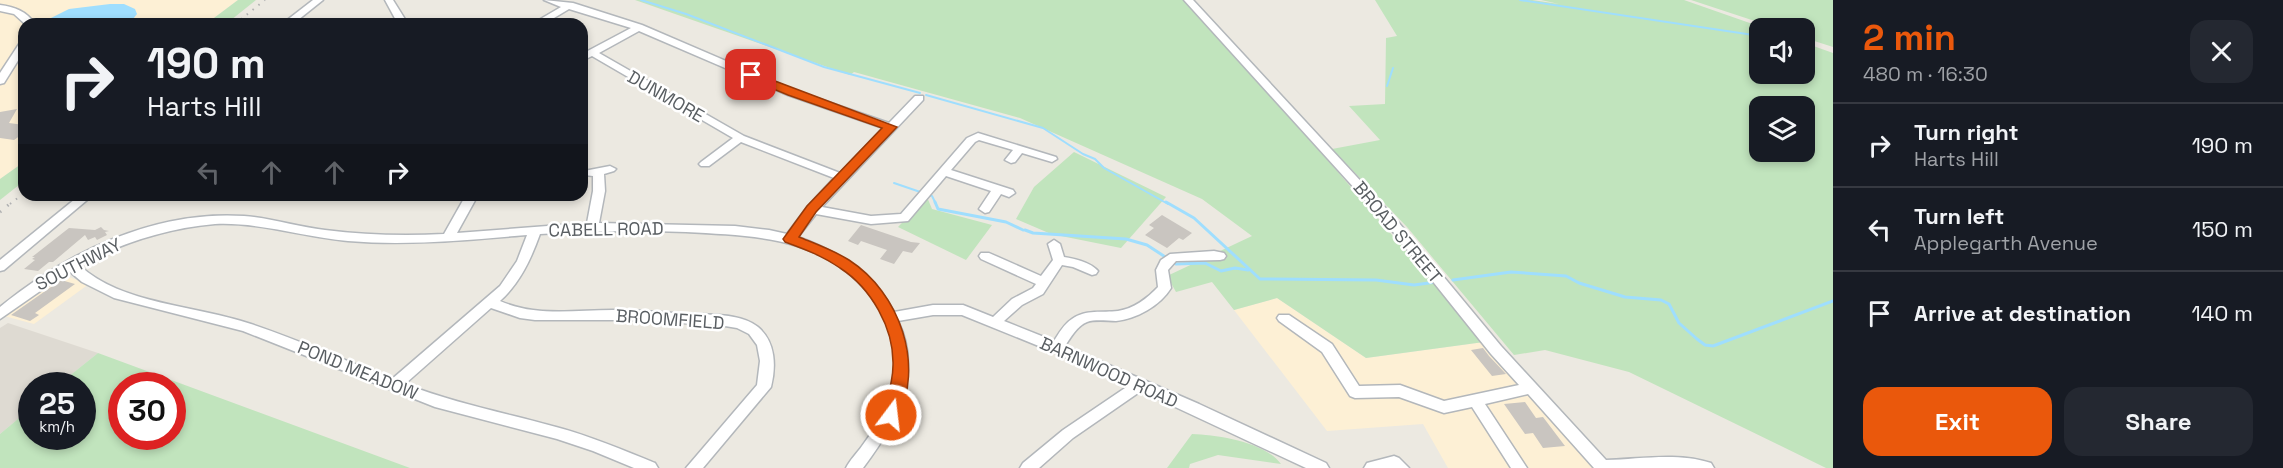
<!DOCTYPE html>
<meta charset="utf-8">
<style>
:root{--surface:#171b24;--page:#242831;--text:#f1f3f6;--muted:#9ea1a6;--line:#363941;--accent:#ea580c}
body{margin:0;font-family:"Space Grotesk",sans-serif;background:var(--page);color:var(--text);height:100vh;display:flex;flex-direction:column;font-size:22px;white-space:nowrap}
*{box-sizing:border-box;margin:0}
p{font-size:20px;color:var(--muted)}
.icon{flex:none;width:33px;height:33px;fill:none;stroke:currentColor;stroke-width:2;stroke-linecap:round;stroke-linejoin:round}
.map{position:relative;flex:1;overflow:hidden}
.side{display:flex;flex-direction:column;background:var(--surface);width:450px}
.side>*{flex:none}
.top-card{position:absolute;left:18px;top:18px;width:570px;height:183px;border-radius:18px;box-shadow:0 3px 9px #0003;background:#171b24;color:var(--text);overflow:hidden}
.fabs{position:absolute;left:1749px;top:18px;display:grid;gap:12px}
.fabs a{display:grid;place-items:center;width:66px;height:66px;border-radius:12px;background:var(--surface);box-shadow:0 3px 9px #0003;font-size:30px}
.speed{position:absolute;left:18px;top:372px;display:flex;gap:12px;font-size:30px;font-weight:700;text-align:center}
.speed>*{display:grid;place-content:center;width:78px;height:78px;border-radius:50%;background:var(--surface);box-shadow:0 3px 9px #0003;line-height:1}
.speed small{font-size:15px;font-weight:400}
.speed .limit{border:9px solid #d22;background:#fff;color:#111}
.pin{position:absolute;display:grid;place-items:center;width:51px;height:51px;color:#fff;margin:-26px;border-radius:12px;box-shadow:0 3px 9px #0006}
.me{position:absolute;width:66px;margin:-33px;rotate:15deg;stroke-linejoin:round;filter:drop-shadow(0 0 4px #0008)}
.turn{display:flex;align-items:center;gap:21px;height:126px;padding:0 30px;font-size:27px}
.turn .icon{width:78px;height:78px;stroke-width:2.5}
.turn b{display:block;font-size:42px;line-height:51px}
.lanes{display:flex;align-items:center;height:57px;padding:0 30px;background:#0003;justify-content:center;gap:30px;direction:ltr}
.lanes .off{opacity:.35}
.round{display:grid;place-items:center;flex:none;width:63px;height:63px;border-radius:18px;background:var(--page)}
.head{display:flex;align-items:center;justify-content:space-between;height:102px;padding:0 30px}
h1{font-size:36px;font-weight:600;line-height:45px;color:var(--accent)}
.button{display:flex;gap:12px;margin-top:auto;padding:12px 30px}
.button a{flex:1;height:69px;border-radius:18px;background:var(--accent);color:#fff;font-size:24px;font-weight:600;line-height:69px;text-align:center}
.button a+a{background:var(--page);color:var(--text)}
ul{padding:0;list-style:none}
li{display:flex;align-items:center;gap:18px;height:84px;padding:0 30px;border-top:2px solid var(--line)}
li div{flex:1}
li b{display:block;font-size:22px}
li em{font-style:normal}
main{display:flex;flex:1;min-height:0}
.map>svg:first-child{display:block}
</style>
<main>
<div class="map">
<svg width="1833" height="468" viewBox="0 0 1833 468">
<rect width="100%" height="100%" fill="#ece9e1"/>
<!-- commercial -->
<g fill="#fdf0d5">
<polygon points="0,0 238,0 206,24 24,24 24,162 0,179"/>
<polygon points="57,273 89,284 34,324 4,316"/>
<polygon points="1277,298 1366,358 1484,342 1557,423 1593,468 1448,468 1423,424 1327,431 1234,310"/>
</g>
<!-- education -->
<polygon fill="#dedad2" points="8,323 98,353 58,385 32,386 31,408 0,434 0,328"/>
<!-- green -->
<g fill="#c1e4bd" fill-rule="evenodd">
<polygon points="238,0 256,0 226,24 206,24"/>
<polygon points="635,0 1183,0 1331,164 1484,342 1366,358 1277,298 1234,310 1212,282 1176,292 1167,276 1252,236 1202,199 1020,118 854,72 850,75"/>
<path d="M1375,0h157l27,4 -18,-4h143l80,28h-4v46h44l1,-31 28,10v415h-7l-197,-96 -84,-22 -31,5 -107,-128 -75,-78 48,-9 -31,-34 36,-2 1,-66 11,-2zM1760,106h44v46h-44z"/>
<polygon points="1691,0 1833,0 1833,47 1805,38 1804,28 1776,28"/>
<polygon points="1074,152 1166,197 1121,248 1051,234 1016,219 1034,187"/>
<polygon points="24,162 24,181 0,200 0,179"/>
<polygon points="927,197 932,209 992,225 966,260 898,227"/>
<path d="M98,353l312,115h-410v-34l31,-26 1,28h50v-50l-24,-1zM122,386h50v50h-50z"/>
<path d="M1192,434c26,1 73,8 89,30l-63,-9 -28,9 -1,4h-22z"/>
</g>
<!-- water -->
<polygon fill="#9fdefe" points="110,4 124,4 135,9 137,14 129,24 48,24 47,20 69,9"/>
<g fill="none" stroke-linecap="round" stroke-linejoin="round">
<!-- stream-far1 -->
<g stroke="#9fdefe" stroke-width="2">
<polyline points="641,0 686,14 824,67 920,93"/>
<polyline points="1520,0 1760,36"/>
<polyline points="1804,44 1811,45"/>
<polyline points="1387,86 1393,68"/>
<polyline points="926,95 1043,128 1083,154 1095,159 1104,168 1168,204"/>
<polyline points="894,183 932,196 936,204"/>
</g>
<!-- stream -->
<g stroke="#9fdefe" stroke-width="3">
<polyline points="935,202 938,209 1006,222 1023,230"/>
<polyline points="1166,202 1194,218 1260,279 1376,280 1414,285 1436,282"/>
<polyline points="1025,230 1033,233 1126,239 1147,245 1176,264 1205,263 1221,271 1235,268 1248,270"/>
<polyline points="1453,280 1511,272 1566,276 1579,283 1625,297 1661,300 1669,304 1679,323 1697,339 1705,345 1713,346 1833,301"/>
</g>
</g>
<!-- building -->
<g fill="#c9c5c0">
<polygon points="17,109 9,123 24,125 24,133 14,140 0,138 0,112"/>
<polygon points="1162,215 1192,233 1183,240 1179,238 1167,248 1145,235 1154,228 1149,225"/>
<polygon points="861,225 911,242 920,243 912,253 903,251 894,264 880,259 887,250 861,241 858,245 848,241"/>
<polygon points="101,227 104,230 109,231 105,232 107,235 97,240 95,237 88,240 85,235 53,262 49,262 38,271 24,269 35,260 32,259 35,257 32,257 69,228 95,230"/>
<polygon points="61,280 75,284 35,313 39,315 30,321 11,315"/>
<polygon points="1483,348 1489,356 1506,374 1492,376 1471,350"/>
<polygon points="1525,402 1536,418 1543,417 1565,446 1543,448 1533,433 1525,434 1504,404"/>
</g>
<g fill="none" stroke-linecap="round" stroke-linejoin="round">
<!-- minor casing -->
<g stroke="#b3b7bb" stroke-width="3">
<g id="minor">
<polygon points="313,0 323,0 293,24 282,24"/>
<polygon points="385,0 393,0 408,24 398,24"/>
<path d="M544,0l29,3 69,22 154,66 93,32 26,-27h8v4l-101,107 49,9 30,-2 66,-76 11,-5 78,24 1,2 -5,3 -30,-9 -7,9 -4,1 -6,-3 8,-10 -34,-10 -4,2 -24,28 62,20 2,3 -6,4 -8,-3 -12,18 -4,1 -6,-4 12,-18 -45,-15 -38,45 -37,3 -55,-10 -18,23c39,14 76,37 96,75l39,-7h30l30,12 19,-18 21,-11 3,-4 -55,-25 -2,-3 2,-3h8l52,23 12,-16 -5,-16 6,-4 6,4 4,13c12,2 26,5 34,14l-2,3 -4,1 -19,-8 -11,-2 -19,29 -21,11 -18,16 50,20c5,-8 10,-17 18,-22 14,-10 30,-6 46,-8 15,-2 30,-13 40,-24l-2,-17 5,-10 9,-6 44,-3 10,2 2,3 -2,3 -4,1 -44,1 -8,9 3,18c-11,18 -35,31 -55,33 -9,0 -20,-2 -29,1 -10,4 -16,15 -22,24l134,58 127,59 3,5h-23l-165,-77 -68,47 -34,30h-19l3,-5 40,-33 65,-44 -77,-35 -89,-36h-29l-35,6c26,53 -3,105 -35,147h-17c4,-8 11,-15 16,-22 14,-19 27,-38 31,-61 5,-26 -1,-57 -15,-79 -46,-69 -118,-70 -192,-74 -49,-2 -98,-1 -146,2 -9,25 -20,49 -40,67 36,16 74,9 113,9 28,0 55,3 83,4 20,1 46,0 62,13 18,15 18,40 13,60l-68,81h-17l71,-83 3,-24 -3,-16 -8,-11 -12,-6 -18,-3 -89,-5h-95l-15,-2 -29,-10 -86,76c49,19 100,29 151,43 34,9 67,23 99,36l3,5h-24l-41,-17 -36,-12 -122,-32 -192,-76 -129,-33 -32,-16 -13,-11 -69,48v-12c67,-55 155,-97 244,-91 27,2 54,11 81,14 39,5 80,6 119,4l22,-39h12l-21,38 130,-10 6,-32v-15l-9,-1 -2,-2 2,-2 26,-5 6,3 -2,2 -10,3 1,17 -6,32 136,3 34,4 18,4 21,-28 26,-28 -93,-36 -32,24h-8l-2,-2 2,-2 32,-24 -141,-82 -10,5v-7l49,-26 -62,-19 -25,15h-12l29,-17zM639,31l149,64 95,33 -43,45 -96,-37 -145,-83zM215,224c45,-2 88,13 133,17 60,5 119,-1 179,-6l-10,26 -17,25 -108,93c-47,-19 -94,-39 -141,-55 -55,-19 -129,-19 -172,-59 43,-22 88,-37 136,-41z"/>
<path d="M1184,0h9l201,217 107,129 105,114c33,-1 73,-8 105,3l3,5h-120l-66,-74 -43,10 42,64h-16l-39,-61 -28,6 -45,-16 -44,1 -5,-2 -28,-44 -43,-31 -2,-3 2,-3h10l43,29 27,42 41,-1 44,16 75,-16 -28,-31 -105,-131z"/>
<path d="M0,5c15,2 26,6 35,19h-10l-11,-10 -14,-3z"/>
<polygon points="24,40 24,51 4,83 0,84 0,73 21,41"/>
<polygon points="80,195 93,195 4,270 0,271 0,260"/>
<polygon points="1394,456 1399,458 1409,468 1364,468 1367,463"/>
</g>
</g>
<!-- minor -->
<use href="#minor" fill="#fff" fill-rule="evenodd"/>
<!-- rail-far1 -->
<g stroke="#b0b1b2" stroke-width="2" stroke-dasharray="1.5 6" stroke-linecap="butt">
<polyline points="235,24 265,0"/>
<polyline points="10,204 24,193"/>
</g>
<!-- rail -->
<polyline stroke="#b0b1b2" stroke-width="3" stroke-dasharray="1.5 8" stroke-linecap="butt" points="0,212 12,202"/>
</g>
<!-- route -->
<path fill="#ea580c" stroke="#983908" stroke-width="1.5" d="M751,72l146,55 -81,85 -17,25c17,7 34,13 50,23 51,33 76,105 48,160l-6,2 -6,-2 -2,-5c4,-16 10,-32 10,-50 1,-37 -22,-77 -53,-97 -17,-12 -36,-19 -55,-26l-2,-3 24,-33 75,-78 -94,-33 -41,-17v-5z"/>
<g text-anchor="middle" dominant-baseline="central" stroke-width="5" stroke-linejoin="round" paint-order="stroke">
<!-- street labels -->
<g font-size="18" fill="#595e62" stroke="#fff">
<text transform="translate(666 96) rotate(30)">DUNMORE</text>
<text transform="translate(606 229) rotate(-1)">CABELL ROAD</text>
<text transform="translate(1398 232) rotate(50)">BROAD STREET</text>
<text transform="translate(78 264) rotate(-27)">SOUTHWAY</text>
<text transform="translate(670 319) rotate(4)">BROOMFIELD</text>
<text transform="translate(358 370) rotate(22)">POND MEADOW</text>
<text transform="translate(1109 372) rotate(24)">BARNWOOD ROAD</text>
</g>
</g>
</svg>
<div class="fabs">
<a><svg class="icon" aria-label="sound" viewBox="0 0 24 24"><path d="M4 9h4l5-4v14l-5-4H4zM17 9q2 3 0 6"/></svg></a>
<a><svg class="icon" aria-label="layers" viewBox="0 0 24 24"><path d="M12 4l9 5-9 5-9-5zM3 14l9 5 9-5"/></svg></a>
</div>
<div class="speed"><div>25<small>km/h</small></div><div class="limit">30</div></div>
<div class="pin" style="left:751px;top:75px;background:#d93025"><svg class="icon" aria-label="arrive" viewBox="0 0 24 24"><path d="M6 21V4h12l-3 4 3 4H6"/></svg></div>
<svg class="me" style="left:891px;top:415px" viewBox="-20 -20 40 40"><circle r="17" fill="#ea580c" stroke="#fff" stroke-width="3"/><path d="M0-11L8 9 0 5-8 9z" fill="#fff"/></svg>
<div class="top-card">
<div class="turn"><svg class="icon" aria-label="right" viewBox="0 0 24 24"><path d="M7 20v-9h11M14 6l5 5-5 5"/></svg><div><b>190 m</b>Harts Hill</div></div>
<div class="lanes"><svg class="icon off" aria-label="left" viewBox="0 0 24 24"><path d="M17 20v-9H6M10 6l-5 5 5 5"/></svg><svg class="icon off" aria-label="ahead" viewBox="0 0 24 24"><path d="M12 20V5M6 11l6-6 6 6"/></svg><svg class="icon off" aria-label="ahead" viewBox="0 0 24 24"><path d="M12 20V5M6 11l6-6 6 6"/></svg><svg class="icon" aria-label="right" viewBox="0 0 24 24"><path d="M7 20v-9h11M14 6l5 5-5 5"/></svg></div>
</div>
</div>
<section class="side">
<div class="head"><div><h1>2 min</h1><p>480 m · 16:30</p></div><a class="round"><svg class="icon" aria-label="close" viewBox="0 0 24 24"><path d="M6 6l12 12M18 6L6 18"/></svg></a></div>
<ul>
<li><svg class="icon" aria-label="right" viewBox="0 0 24 24"><path d="M7 20v-9h11M14 6l5 5-5 5"/></svg><div><b>Turn right</b><p>Harts Hill</p></div><em>190 m</em></li>
<li><svg class="icon" aria-label="left" viewBox="0 0 24 24"><path d="M17 20v-9H6M10 6l-5 5 5 5"/></svg><div><b>Turn left</b><p>Applegarth Avenue</p></div><em>150 m</em></li>
<li><svg class="icon" aria-label="arrive" viewBox="0 0 24 24"><path d="M6 21V4h12l-3 4 3 4H6"/></svg><div><b>Arrive at destination</b></div><em>140 m</em></li>
</ul>
<div class="button"><a>Exit</a><a>Share</a></div>
</section>
</main>
